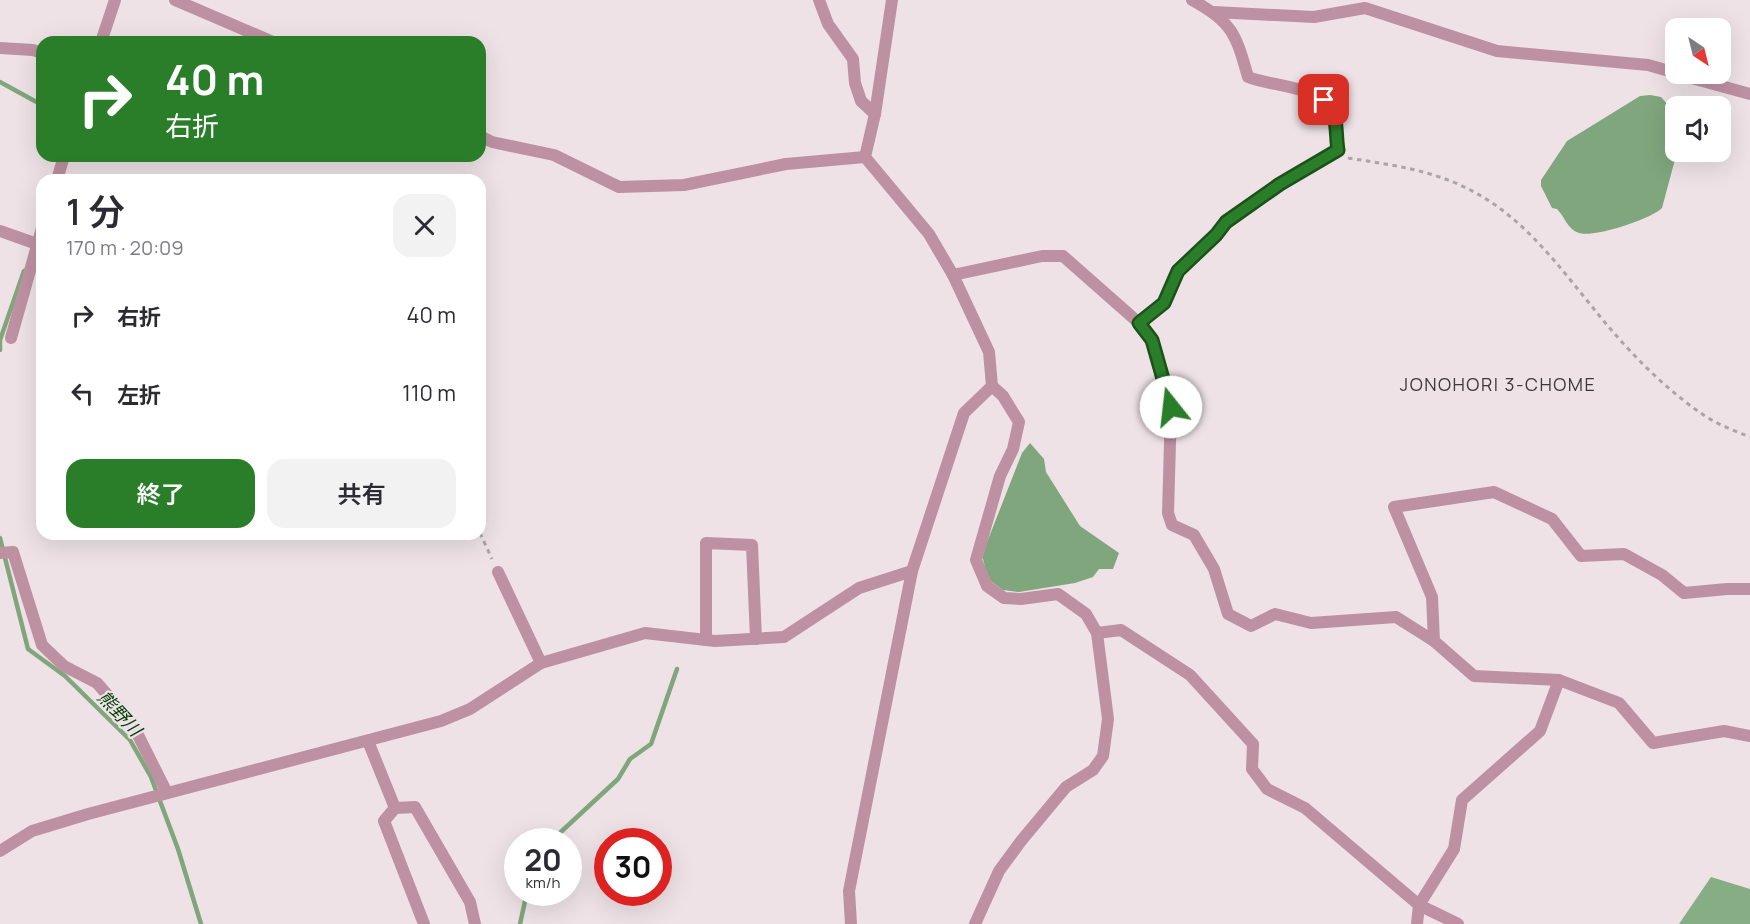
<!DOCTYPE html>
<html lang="ja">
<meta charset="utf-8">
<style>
:root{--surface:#fff;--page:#f2f2f3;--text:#2b2b33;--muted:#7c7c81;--accent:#2a7e2a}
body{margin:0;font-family:Manrope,"Noto Sans JP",sans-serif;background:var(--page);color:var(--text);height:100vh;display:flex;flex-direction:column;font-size:22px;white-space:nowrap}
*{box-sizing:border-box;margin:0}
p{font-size:20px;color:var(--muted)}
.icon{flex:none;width:33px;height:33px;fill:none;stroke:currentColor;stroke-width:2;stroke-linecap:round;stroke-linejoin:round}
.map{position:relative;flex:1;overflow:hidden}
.sheet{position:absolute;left:36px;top:174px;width:450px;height:366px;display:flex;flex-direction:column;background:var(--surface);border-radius:18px;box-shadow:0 6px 24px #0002}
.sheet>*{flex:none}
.guide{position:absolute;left:36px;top:36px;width:450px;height:126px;border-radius:18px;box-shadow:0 6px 24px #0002;background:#2a7e2a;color:#fff;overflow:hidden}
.needle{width:39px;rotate:145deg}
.tools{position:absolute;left:1665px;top:18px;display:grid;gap:12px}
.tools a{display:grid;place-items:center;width:66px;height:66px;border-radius:12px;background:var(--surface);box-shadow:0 6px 24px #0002;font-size:30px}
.speed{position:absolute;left:504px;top:828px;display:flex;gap:12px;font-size:30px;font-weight:700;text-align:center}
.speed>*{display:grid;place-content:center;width:78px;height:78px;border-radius:50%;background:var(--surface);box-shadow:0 6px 24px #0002;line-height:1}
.speed small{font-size:15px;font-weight:400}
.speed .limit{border:9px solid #d22;background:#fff;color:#111}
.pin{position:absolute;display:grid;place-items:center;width:51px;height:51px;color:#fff;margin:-26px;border-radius:12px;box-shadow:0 3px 9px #0006}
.me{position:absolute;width:66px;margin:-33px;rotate:344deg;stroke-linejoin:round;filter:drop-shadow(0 0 4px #0008)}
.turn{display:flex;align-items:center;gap:21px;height:126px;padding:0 30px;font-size:27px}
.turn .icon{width:78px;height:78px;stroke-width:2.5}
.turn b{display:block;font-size:42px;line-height:51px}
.round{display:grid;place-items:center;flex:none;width:63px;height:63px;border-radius:18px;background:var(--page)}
.overview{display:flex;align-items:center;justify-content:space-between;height:102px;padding:0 30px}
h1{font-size:36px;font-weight:600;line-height:45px}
.cta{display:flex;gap:12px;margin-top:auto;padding:12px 30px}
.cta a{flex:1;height:69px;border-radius:18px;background:var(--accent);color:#fff;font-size:24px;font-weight:600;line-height:69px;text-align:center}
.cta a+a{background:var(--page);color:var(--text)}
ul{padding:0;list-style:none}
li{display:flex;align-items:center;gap:18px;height:78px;padding:0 30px}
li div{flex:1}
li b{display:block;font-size:22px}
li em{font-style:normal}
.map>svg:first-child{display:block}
</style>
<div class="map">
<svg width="1750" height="924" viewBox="0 0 1750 924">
<rect width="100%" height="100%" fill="#eee2e6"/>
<!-- forest -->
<polygon fill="#86ad84" points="1711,877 1750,889 1750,924 1679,924"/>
<!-- water -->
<g fill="#80a67d">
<path d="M1650,95l11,2 14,16 2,39 -15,56c-11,11 -68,30 -83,25 -12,-4 -14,-16 -22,-24l-5,-1 -11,-22v-6l26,-39 73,-45z"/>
<polygon points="1030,443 1044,459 1046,472 1080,526 1119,553 1113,569 1099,569 1093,577 1075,583 1019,592 1003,590 988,579 982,555 1022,453"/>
</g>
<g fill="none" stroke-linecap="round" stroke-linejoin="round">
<!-- stream -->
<g stroke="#80a67d" stroke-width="4.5">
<polyline points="0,82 42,105"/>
<polyline points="0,350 0,340 24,271"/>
<polyline points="0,538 28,649 65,676 130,740 151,777 178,849 201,924"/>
<polyline points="550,842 618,779 630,759 651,744 677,669"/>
<polyline points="520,924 527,892"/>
</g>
<!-- path -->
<g stroke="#ada4a7" stroke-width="3" stroke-dasharray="4.5 4.5" stroke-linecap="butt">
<path d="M1348,158c44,7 86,12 126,34 60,32 97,92 140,141 26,30 58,61 91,83 14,9 30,15 45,21"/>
<polyline points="480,533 492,559"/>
</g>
<!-- street -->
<g stroke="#be91a2" stroke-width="12">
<polyline points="175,0 273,42"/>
<polyline points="819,0 828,24 853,59 855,83 861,101 875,114"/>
<polyline points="1214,12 1314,17 1365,8 1497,51 1648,65 1676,73"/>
<polyline points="101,42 115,0"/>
<polyline points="0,48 33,50 42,53"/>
<polyline points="1677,74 1750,94"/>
<polyline points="480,136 492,142 554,155 619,187 684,185 786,164 865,157"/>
<polyline points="57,180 64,156"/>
<polyline points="0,231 37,244"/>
<polyline points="953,275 1042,256 1063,256 1139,323 1152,340 1171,407 1168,513 1172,525 1194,535 1214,569 1228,614 1251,626 1275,614 1311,623 1396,617 1434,641 1474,676 1559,680 1619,703 1653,743 1724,731 1750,736"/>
<path d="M1139,323l25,-19 14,-33 38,-36 9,-14 54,-37 59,-35c-2,-12 -1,-26 -5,-37 -8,-25 -63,-26 -85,-35 -12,-42 -15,-55 -56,-77"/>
<polyline points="11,338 42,228"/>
<polyline points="0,553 13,552 42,645 64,666 97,683 132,723 167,793"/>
<polyline points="498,572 541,663"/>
<polyline points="1097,633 1121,630 1190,675 1253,744 1252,769 1267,789 1305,808 1419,905 1458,924"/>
<polyline points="706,640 706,543 752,545 756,639"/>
<polyline points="1434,641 1432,597 1394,507 1494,492 1552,519 1581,556 1624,554 1662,575 1684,593 1727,589 1750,589"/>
<polyline points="368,741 395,808"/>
<polyline points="0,851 32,831 88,814 441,721 470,709 541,663 645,633 715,641 784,637 859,588 912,571"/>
<polyline points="424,924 384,821 395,808 415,807 470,902 475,924"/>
<polyline points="851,924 849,891 912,571 964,413 992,386 989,352 953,275 929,234 865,157 875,114 892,0"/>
<polyline points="975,924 999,871 1021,841 1066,787 1093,770 1103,756 1108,719 1097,633 1086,614 1058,594 1021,599 1004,598 987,586 976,560 1000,476 1013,449 1019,422 1003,396 992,386"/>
<polyline points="1417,924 1419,905 1454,849 1462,800 1540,731 1559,680"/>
</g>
</g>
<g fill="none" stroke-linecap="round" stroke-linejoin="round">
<!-- route casing -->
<g stroke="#1b521b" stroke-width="15">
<path id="route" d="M1171,407l-19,-67 -13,-17 25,-20 14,-32 38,-36 10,-13 54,-38 58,-34c-3,-17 1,-39 -14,-50"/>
</g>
<!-- route -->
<use href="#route" stroke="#2a7e2a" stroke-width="10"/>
</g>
<g text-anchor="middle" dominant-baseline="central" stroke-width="4.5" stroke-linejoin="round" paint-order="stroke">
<!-- neighbourhood labels -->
<g font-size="18" letter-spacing="1.5" fill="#3f3639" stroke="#eee2e6">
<text x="1498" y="384">JONOHORI 3-CHOME</text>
</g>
<!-- water labels -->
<g font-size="18" font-style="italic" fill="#013c04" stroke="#eee2e6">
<text transform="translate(120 713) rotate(47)">熊野川</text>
</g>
</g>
</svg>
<div class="tools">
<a><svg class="needle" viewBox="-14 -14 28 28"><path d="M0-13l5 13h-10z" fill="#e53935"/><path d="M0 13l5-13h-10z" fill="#7c7c81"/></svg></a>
<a><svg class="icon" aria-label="sound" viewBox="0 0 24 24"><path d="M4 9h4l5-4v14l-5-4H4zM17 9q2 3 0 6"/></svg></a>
</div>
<div class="speed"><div>20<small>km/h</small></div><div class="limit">30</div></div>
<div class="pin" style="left:1324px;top:100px;background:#d93025"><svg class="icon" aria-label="arrive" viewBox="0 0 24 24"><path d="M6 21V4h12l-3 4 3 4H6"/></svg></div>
<svg class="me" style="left:1171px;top:407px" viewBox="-20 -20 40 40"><circle r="19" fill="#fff"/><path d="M0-13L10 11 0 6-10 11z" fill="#2a7e2a"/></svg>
<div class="guide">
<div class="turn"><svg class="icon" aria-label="right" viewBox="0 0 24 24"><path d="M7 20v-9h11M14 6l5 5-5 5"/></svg><div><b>40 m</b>右折</div></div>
</div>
<section class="sheet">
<div class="overview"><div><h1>1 分</h1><p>170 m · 20:09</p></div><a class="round"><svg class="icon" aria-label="close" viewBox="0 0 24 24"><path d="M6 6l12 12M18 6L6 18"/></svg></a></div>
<ul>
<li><svg class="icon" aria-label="right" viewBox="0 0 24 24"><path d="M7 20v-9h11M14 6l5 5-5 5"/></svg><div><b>右折</b></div><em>40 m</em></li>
<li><svg class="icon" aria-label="left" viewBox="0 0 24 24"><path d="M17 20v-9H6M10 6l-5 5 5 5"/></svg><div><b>左折</b></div><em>110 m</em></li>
</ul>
<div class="cta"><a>終了</a><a>共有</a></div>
</section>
</div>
